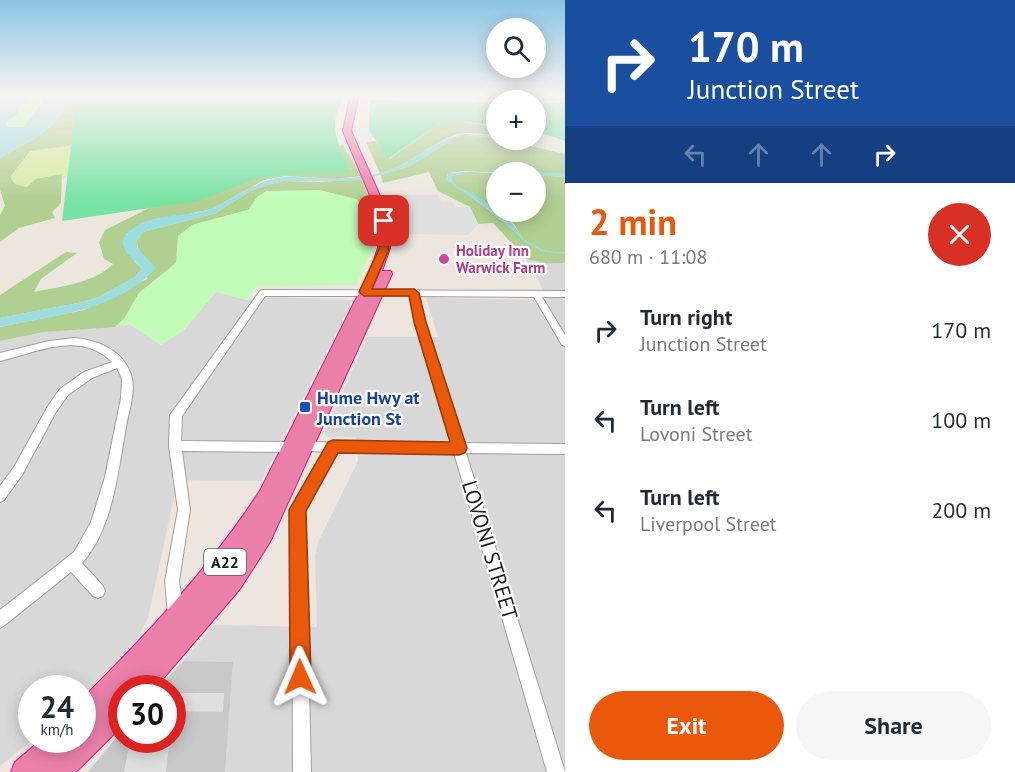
<!DOCTYPE html>
<meta charset="utf-8">
<style>
:root{--surface:#fff;--page:#f6f6f7;--text:#1f2937;--muted:#747a83;--accent:#ea580c}
body{margin:0;font-family:"PT Sans",sans-serif;background:var(--page);color:var(--text);height:100vh;display:flex;flex-direction:column;font-size:22px;white-space:nowrap}
*{box-sizing:border-box;margin:0}
p{font-size:20px;color:var(--muted)}
.icon{flex:none;width:33px;height:33px;fill:none;stroke:currentColor;stroke-width:2;stroke-linecap:round;stroke-linejoin:round}
.map{position:relative;flex:1;overflow:hidden}
.details{display:flex;flex-direction:column;background:var(--surface);width:450px}
.details>*{flex:none}
.top-card{background:#1a4fa0;color:#fff;overflow:hidden}
.tools{position:absolute;left:486px;top:18px;display:grid;gap:12px}
.tools a{display:grid;place-items:center;width:60px;height:60px;border-radius:50%;background:var(--surface);box-shadow:0 3px 15px #0003;font-size:30px}
.speed{position:absolute;left:18px;top:675px;display:flex;gap:12px;font-size:30px;font-weight:700;text-align:center}
.speed>*{display:grid;place-content:center;width:78px;height:78px;border-radius:50%;background:var(--surface);box-shadow:0 3px 15px #0003;line-height:1}
.speed small{font-size:15px;font-weight:400}
.speed .limit{border:9px solid #d22;background:#fff;color:#111}
.pin{position:absolute;display:grid;place-items:center;width:51px;height:51px;color:#fff;margin:-26px;border-radius:12px;box-shadow:0 3px 9px #0006}
.me{position:absolute;width:66px;margin:-33px;rotate:359deg;stroke-linejoin:round;filter:drop-shadow(0 0 4px #0008)}
.turn{display:flex;align-items:center;gap:21px;height:126px;padding:0 24px;font-size:27px}
.turn .icon{width:78px;height:78px;stroke-width:2.5}
.turn b{display:block;font-size:42px;line-height:51px}
.lanes{display:flex;align-items:center;height:57px;padding:0 24px;background:#0003;justify-content:center;gap:30px;direction:ltr}
.lanes .off{opacity:.35}
.round{display:grid;place-items:center;flex:none;width:63px;height:63px;border-radius:32px;background:var(--page)}
.summary{display:flex;align-items:center;justify-content:space-between;height:102px;padding:0 24px}
h1{font-size:36px;font-weight:700;line-height:45px;color:var(--accent)}
.cta{display:flex;gap:12px;margin-top:auto;padding:12px 24px}
.cta a{flex:1;height:69px;border-radius:36px;background:var(--accent);color:#fff;font-size:24px;font-weight:700;line-height:69px;text-align:center}
.cta a+a{background:var(--page);color:var(--text)}
ul{padding:0;list-style:none}
li{display:flex;align-items:center;gap:18px;height:90px;padding:0 24px}
li div{flex:1}
li b{display:block;font-size:22px}
li em{font-style:normal}
main{display:flex;flex:1;min-height:0}
.map>svg:first-child{display:block}
</style>
<main>
<div class="map">
<svg width="565" height="772" viewBox="0 0 565 772">
<rect width="100%" height="100%" fill="#ede6df"/>
<!-- residential -->
<g fill="#d9d8d8">
<polygon points="526,259 546,263 565,263 565,772 225,772 233,662 183,661 214,625 317,627 315,556 318,542 358,461 356,437 328,437 324,434 367,337 438,337 426,298 549,300"/>
<polygon points="216,292 246,300 271,297 353,300 261,481 172,480 175,493 148,618 137,639 83,696 82,688 32,688 32,740 0,766 0,341 44,332 129,324 161,345 184,330"/>
</g>
<!-- commercial -->
<polygon fill="#f0ccd2" points="439,94 565,94 565,102 447,101"/>
<!-- religious -->
<polygon fill="#c9c9c9" points="183,661 233,662 225,772 88,772 121,732 122,740 172,740 172,688 159,688"/>
<!-- grass -->
<polygon fill="#d5eca1" points="74,145 72,172 62,180 62,174 27,187 15,184 10,177 30,151"/>
<!-- forest -->
<g fill="#b0d091">
<path d="M68,94h9l-3,51 -44,6 -20,26 5,7 12,3 9,-8 26,-5 -1,29 -9,9 3,6 -36,10 -19,14v-27l5,-9 -5,-16v-32c25,-15 66,-31 68,-64z"/>
<path d="M443,121h18l33,6 2,9c-13,-2 -28,-5 -41,-1 -27,10 -48,32 -75,38l-14,-31 10,-1 13,18z"/>
<polygon points="466,135 496,138 565,154 565,174 464,171 448,173 446,179 493,213 523,239 514,224 497,212 536,212 536,175 565,177 565,263 546,263 526,259 493,223 478,224 470,207 438,191 429,172 383,183 381,175 410,166 455,138"/>
<path d="M343,145l18,31 -26,3 -50,-3 -21,4 -52,29 -38,8 -48,17 9,28 7,6 -7,9 -36,20 -16,5 -83,16v-23l66,-43 11,1 -36,26 -7,13c27,-6 59,-8 79,-28l-9,-5 -5,-17 6,-12 58,-29z"/>
<polygon points="470,172 496,173 496,211 455,185 451,179 451,176"/>
<path d="M361,179l14,34 -6,-3h-121l-56,15 -16,38 -37,30 -15,26 -9,8 -71,5 -44,9v-14l84,-17 63,-31c-3,-13 -10,-27 -10,-39l6,-8 73,-19 36,-23 18,-6 14,-3 37,1z"/>
</g>
<!-- park -->
<g fill="#c0fcb7">
<path d="M29,94l13,1c0,14 -10,22 -19,32h-16l-1,-4 11,-9 3,-9 9,-6z"/>
<polygon points="320,190 356,199 369,210 372,250 356,285 257,286 246,300 216,292 184,330 161,345 129,324 115,327 124,319 139,293 176,263 178,236 192,225 248,210 257,197 266,191"/>
</g>
<!-- pitch -->
<g fill="#77e3a3">
<path d="M72,94h273c-19,32 -7,48 5,79h-47l-45,5 -61,23 -135,20 12,-100z"/>
<polygon points="370,100 496,102 496,126 461,121 443,121 388,159 369,130"/>
<polygon points="536,103 565,103 565,141 536,131"/>
</g>
<!-- parking -->
<g fill="#dfdfdf">
<polygon points="393,195 438,195 441,202 452,202 455,207 470,207 478,224 468,235 405,234"/>
<polygon points="224,693 223,712 173,711 173,693"/>
<polygon points="129,746 169,746 166,772 124,772"/>
</g>
<!-- water -->
<g fill="#9cdddf">
<path d="M0,94h29v5l-9,6 -3,9 -11,9 1,4h16l19,-24 -2,-9h28c-2,33 -43,49 -68,64z"/>
<path d="M463,134l33,2v2l-30,-3 -11,3 -45,28 -29,9 -29,6h-68l-14,3 -18,6 -36,23 -73,19 -6,8v8l19,20c-39,43 -102,47 -156,59v-9l83,-16 16,-5 36,-20 7,-9 -16,-16 -4,-10c16,-33 63,-22 91,-34 25,-11 43,-28 71,-31 9,-1 19,1 28,1 22,2 42,0 64,-4 32,-6 55,-33 87,-40z"/>
<path d="M497,170l68,4v3l-29,-2v-3h-66l-19,4v3c6,9 15,11 24,16 18,12 39,25 49,46 -15,-14 -30,-29 -47,-40 -11,-8 -22,-13 -31,-22l2,-6z"/>
</g>
<g fill="none" stroke-linecap="round" stroke-linejoin="round">
<!-- stream -->
<polyline stroke="#9cdddf" stroke-width="1.5" points="524,240 543,251 565,253"/>
<!-- minor casing -->
<g stroke="#9f9f9f" stroke-width="2">
<g id="minor">
<polygon points="263,290 565,291 565,297 542,297 565,335 565,346 562,345 534,297 419,296 425,322 462,443 565,444 565,454 466,453 565,772 547,772 454,453 336,452 305,511 311,772 293,772 292,510 324,452 303,450 301,447 303,444 307,442 451,443 415,322 410,296 265,296 182,416 181,441 291,442 295,444 297,447 295,450 291,452 182,451 190,510 179,581 184,615 181,620 176,623 171,620 168,615 165,581 178,510 169,446 170,415 260,291"/>
<path d="M74,338c23,2 47,11 56,34 7,17 -1,38 -4,55 -8,44 -13,102 -44,136l21,23 2,5 -2,5 -5,2 -5,-2 -22,-24 -66,53 -5,3v-18l74,-58 17,-30 14,-45 16,-79 1,-19 -5,-11 -25,10 -24,17 -12,17 -34,63 -18,25 -4,2v-16l14,-19 34,-61 12,-17 24,-17 28,-10c-32,-32 -74,-10 -112,-1v-8l49,-12z"/>
</g>
</g>
<!-- highway casing -->
<g stroke="#df1885" stroke-width="2">
<path id="highway" d="M351,94h8l-8,37 33,74 7,25 -1,18 -8,23h9l1,3 -122,268 -30,47 -85,99h-33v38l-46,46h-65l4,-10 26,-22h41v-41c66,-66 129,-132 179,-210l110,-220 7,-21 1,-18 -5,-25 -31,-74z"/>
</g>
<!-- minor -->
<use href="#minor" fill="#fff" fill-rule="evenodd"/>
<!-- highway -->
<use href="#highway" fill="#eb80aa" fill-rule="evenodd"/>
</g>
<!-- sky -->
<linearGradient id="sky" x2="0" y2="1"><stop stop-color="#89c4e4"/><stop offset="0.47" stop-color="#f7f4f1"/><stop offset="1" stop-color="#f7f4f1" stop-opacity="0"/></linearGradient>
<rect width="565" height="202" fill="url(#sky)"/>
<!-- route -->
<polygon fill="#ea580c" stroke="#983908" stroke-width="1.5" points="380,219 388,221 389,249 372,289 414,289 419,293 426,322 467,448 465,453 459,455 338,453 306,511 311,677 308,684 300,688 293,684 290,677 289,510 328,442 333,440 450,442 414,322 409,296 364,296 359,292 379,249"/>
<!-- markers -->
<circle fill="#d1479c" stroke="#fff" stroke-width="2" cx="444" cy="259" r="6"/>
<rect fill="#1a4fb4" stroke="#fff" stroke-width="2" x="299" y="401" width="12" height="12" rx="3"/>
<g text-anchor="middle" dominant-baseline="central" stroke-width="4.5" stroke-linejoin="round" paint-order="stroke">
<!-- far-hotel labels -->
<g font-size="15" font-weight="bold" fill="#b23c85" stroke="#fff" text-anchor="start">
<text x="456" y="250">Holiday Inn<tspan x="456" dy="17">Warwick Farm</tspan></text>
</g>
<!-- shield labels -->
<rect fill="#fff" stroke="#5f5f5f" stroke-width="1.5" x="204" y="549" width="42" height="26" rx="4.5"/>
<g font-size="16" font-weight="bold" fill="#1b1b1b">
<text x="225" y="562">A22</text>
</g>
<!-- transit labels -->
<g font-size="18" font-weight="bold" fill="#164399" stroke="#fff" text-anchor="start">
<text x="317" y="397">Hume Hwy at<tspan x="317" dy="21">Junction St</tspan></text>
</g>
<!-- near-street labels -->
<g font-size="21" fill="#1b1b1b" stroke="#fff">
<text transform="translate(490 550) rotate(73)">LOVONI STREET</text>
</g>
</g>
</svg>
<div class="tools">
<a><svg class="icon" aria-label="search" viewBox="0 0 24 24"><circle cx="10" cy="10" r="6"/><path d="M15 15l6 6"/></svg></a>
<a>+</a>
<a>−</a>
</div>
<div class="speed"><div>24<small>km/h</small></div><div class="limit">30</div></div>
<div class="pin" style="left:384px;top:221px;background:#d93025"><svg class="icon" aria-label="arrive" viewBox="0 0 24 24"><path d="M6 21V4h12l-3 4 3 4H6"/></svg></div>
<svg class="me" style="left:300px;top:677px" viewBox="-20 -20 40 40"><path d="M0-17L14 15 0 8-14 15z" fill="#ea580c" stroke="#fff" stroke-width="4"/></svg>
</div>
<section class="details">
<div class="top-card">
<div class="turn"><svg class="icon" aria-label="right" viewBox="0 0 24 24"><path d="M7 20v-9h11M14 6l5 5-5 5"/></svg><div><b>170 m</b>Junction Street</div></div>
<div class="lanes"><svg class="icon off" aria-label="left" viewBox="0 0 24 24"><path d="M17 20v-9H6M10 6l-5 5 5 5"/></svg><svg class="icon off" aria-label="ahead" viewBox="0 0 24 24"><path d="M12 20V5M6 11l6-6 6 6"/></svg><svg class="icon off" aria-label="ahead" viewBox="0 0 24 24"><path d="M12 20V5M6 11l6-6 6 6"/></svg><svg class="icon" aria-label="right" viewBox="0 0 24 24"><path d="M7 20v-9h11M14 6l5 5-5 5"/></svg></div>
</div>
<div class="summary"><div><h1>2 min</h1><p>680 m · 11:08</p></div><a class="round" style="background:#d93025;color:#fff"><svg class="icon" aria-label="close" viewBox="0 0 24 24"><path d="M6 6l12 12M18 6L6 18"/></svg></a></div>
<ul>
<li><svg class="icon" aria-label="right" viewBox="0 0 24 24"><path d="M7 20v-9h11M14 6l5 5-5 5"/></svg><div><b>Turn right</b><p>Junction Street</p></div><em>170 m</em></li>
<li><svg class="icon" aria-label="left" viewBox="0 0 24 24"><path d="M17 20v-9H6M10 6l-5 5 5 5"/></svg><div><b>Turn left</b><p>Lovoni Street</p></div><em>100 m</em></li>
<li><svg class="icon" aria-label="left" viewBox="0 0 24 24"><path d="M17 20v-9H6M10 6l-5 5 5 5"/></svg><div><b>Turn left</b><p>Liverpool Street</p></div><em>200 m</em></li>
</ul>
<div class="cta"><a>Exit</a><a>Share</a></div>
</section>
</main>
